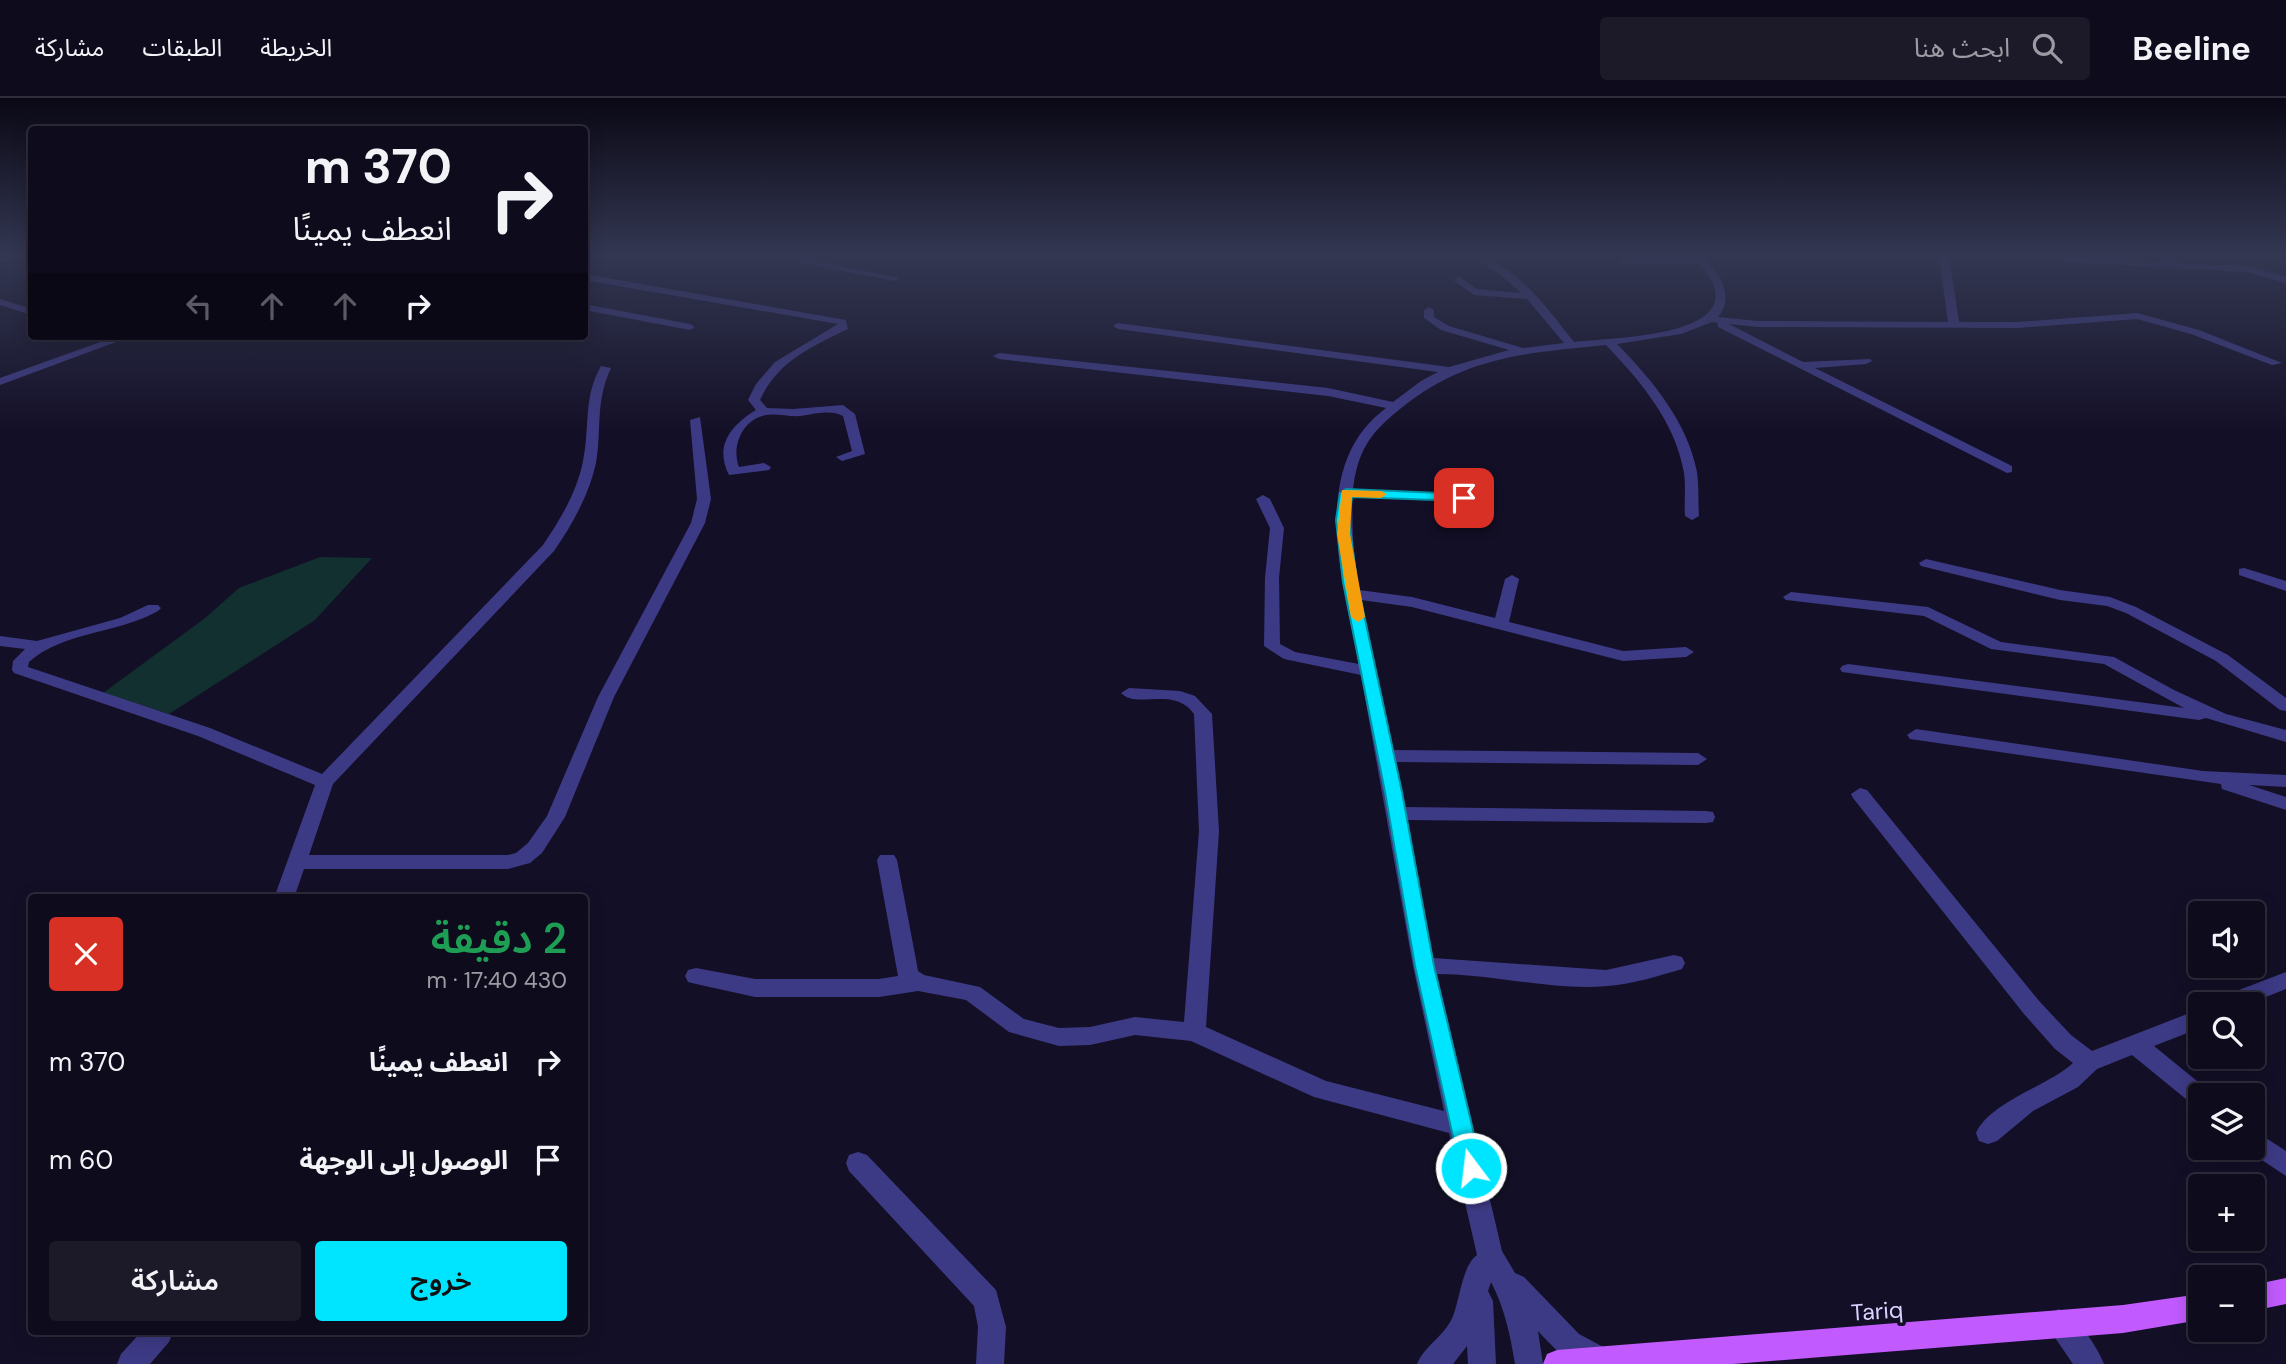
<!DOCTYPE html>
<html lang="ar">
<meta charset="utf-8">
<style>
:root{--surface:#0e0b1c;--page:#1c1929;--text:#f1f3f6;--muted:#9b9ba3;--line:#2e2b3b;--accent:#00e5ff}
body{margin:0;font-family:"DM Sans","Noto Sans Arabic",sans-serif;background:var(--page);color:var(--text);direction:rtl;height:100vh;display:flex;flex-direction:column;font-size:26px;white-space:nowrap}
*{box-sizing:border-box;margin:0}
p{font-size:23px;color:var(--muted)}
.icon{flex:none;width:38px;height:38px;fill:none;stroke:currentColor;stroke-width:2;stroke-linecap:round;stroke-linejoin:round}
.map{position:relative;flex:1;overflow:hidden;direction:ltr}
.sheet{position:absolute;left:28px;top:796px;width:560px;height:441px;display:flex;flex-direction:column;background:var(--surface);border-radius:7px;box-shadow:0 4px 18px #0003,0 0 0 2px var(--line);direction:rtl}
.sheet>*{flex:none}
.hud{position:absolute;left:28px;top:28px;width:560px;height:214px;border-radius:7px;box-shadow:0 4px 18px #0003,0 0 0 2px var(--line);direction:rtl;background:#0e0b1c;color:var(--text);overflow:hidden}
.tools{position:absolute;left:2188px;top:803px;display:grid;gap:14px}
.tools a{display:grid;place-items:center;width:77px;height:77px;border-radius:7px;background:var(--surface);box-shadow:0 4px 18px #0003,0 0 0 2px var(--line);font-size:35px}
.pin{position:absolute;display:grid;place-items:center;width:60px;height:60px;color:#fff;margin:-30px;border-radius:14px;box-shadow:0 4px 10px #0006}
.me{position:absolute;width:77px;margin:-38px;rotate:345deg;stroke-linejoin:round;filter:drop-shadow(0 0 5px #0008)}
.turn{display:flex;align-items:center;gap:24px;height:147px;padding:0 21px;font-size:32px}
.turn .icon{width:91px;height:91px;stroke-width:2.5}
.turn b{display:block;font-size:49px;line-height:60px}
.lanes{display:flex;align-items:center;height:66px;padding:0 21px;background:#0003;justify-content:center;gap:35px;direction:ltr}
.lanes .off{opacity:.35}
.round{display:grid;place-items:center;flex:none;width:74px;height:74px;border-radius:7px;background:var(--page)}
.headline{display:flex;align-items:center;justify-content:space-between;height:119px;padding:0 21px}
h1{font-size:42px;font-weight:600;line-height:52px;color:#1e9e55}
.primary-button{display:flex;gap:14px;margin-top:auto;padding:14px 21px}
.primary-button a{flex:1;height:80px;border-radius:7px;background:var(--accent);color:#111;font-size:28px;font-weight:600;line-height:80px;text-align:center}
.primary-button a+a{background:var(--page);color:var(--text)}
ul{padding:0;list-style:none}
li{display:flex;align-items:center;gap:21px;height:98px;padding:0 21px}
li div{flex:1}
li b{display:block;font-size:26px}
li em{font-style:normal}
header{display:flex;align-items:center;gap:42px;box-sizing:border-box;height:98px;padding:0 35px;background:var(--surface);border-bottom:2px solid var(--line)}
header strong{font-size:33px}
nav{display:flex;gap:38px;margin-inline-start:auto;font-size:24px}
.search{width:490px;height:63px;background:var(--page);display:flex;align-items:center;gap:18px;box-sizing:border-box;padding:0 24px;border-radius:7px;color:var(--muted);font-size:26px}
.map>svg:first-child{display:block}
</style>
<header>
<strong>Beeline</strong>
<div class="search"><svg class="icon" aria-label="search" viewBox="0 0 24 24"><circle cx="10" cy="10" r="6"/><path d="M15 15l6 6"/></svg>ابحث هنا</div>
<nav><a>الخريطة</a><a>الطبقات</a><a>مشاركة</a></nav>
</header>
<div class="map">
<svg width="2286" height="1266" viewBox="0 0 2286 1266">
<rect width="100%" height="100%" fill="#130f26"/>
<!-- green -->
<polygon fill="#12302f" points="320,459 372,460 315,522 169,616 103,595 204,521 239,490"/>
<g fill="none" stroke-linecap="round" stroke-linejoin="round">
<!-- minor -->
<g fill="#3d3a85" fill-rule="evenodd">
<polygon points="16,158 14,160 0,165 0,159"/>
<polygon points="769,158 791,158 899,180 894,183"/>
<path d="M1471,158c40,0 80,57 103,86 42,-5 191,-5 125,-79l-80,2v-4l3,-1 81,-4c15,15 33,40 15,61l40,4 190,1 -9,-66h10l10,66h59l119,-9 62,17 83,33 -10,2 -81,-31 -54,-15 -119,9 -260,-1 -29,-3 74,38 67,-3 2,2 -6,3 -51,4 197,98v6l-5,1 -289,-146v-4l-6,-1 -31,12 -64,10c35,36 70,77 80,128 2,14 1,30 2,44l-7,4 -7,-4c-1,-14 1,-29 -1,-43 -9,-52 -43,-91 -78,-128 -80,8 -141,11 -206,64 -30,24 -42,41 -47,80l111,5 7,4 -7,4 -112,-5 1,47 6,46 53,7 83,21 10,-39 7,-4 7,4 -10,43 114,29 63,-4 8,5 -8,5 -63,4 -211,-54 -51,-7 32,150 305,3 9,6 -9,6 -302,-3 9,45 301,4 7,1 2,5 -2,5 -7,1 -299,-3 26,138 173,12 68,-15 8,2 3,6 -3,6c-24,7 -49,15 -74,17 -57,5 -114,-12 -171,-12l65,277 13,22 9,4 55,57 28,15 4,10 -2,5c-40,0 -44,-4 -71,-33l5,33h-28c-5,-30 -10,-55 -24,-82l-3,9 5,10 3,63h-28l-1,-18 -14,18h-36c8,-19 28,-28 36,-48 7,-17 9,-50 24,-61l-28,-122 -135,-36 -123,-56 -56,-6 -45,10 -31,1 -50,-14 -43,-32 -48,-9 -39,6h-124l-59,-13 -8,-2 -3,-6 3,-6 8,-2 59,11h124l19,-3 -21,-116 3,-5h14l3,5 20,105 1,6 6,4 56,12 44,32 35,9 31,-1 45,-10 49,5 15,-191 -5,-117c-20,-29 -57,-4 -73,-21l8,-5 51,3 15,5 17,18 7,117 -13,196 120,54 118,30 -31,-145 -52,-291 -77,-16 -20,-13 1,-68 5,-50 -14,-29 7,-4 7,4 14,29 -5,50 1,66 15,8 64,12c-16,-81 -52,-198 27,-256l-58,-12 -329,-37 -6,-3 6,-3 329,35 65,14 28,-21 17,-9 -320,-43 -5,-3 5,-3 331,44 60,-17 -68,-20 -17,-12v-8l5,-3 5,3v7l15,9 74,22 41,-5 -37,-44 -53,-4 -18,-13 -2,-2 5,-3 18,12 44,4 -20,-18z"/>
<polygon points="2016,158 2066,158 2167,165 2155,158 2168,158 2184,166 2248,168 2286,179 2286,185 2247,174 2021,161"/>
<path d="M584,176l262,46 2,9c-36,17 -71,33 -88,71l7,8 26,1 50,-4 12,9 10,40 -23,7 -6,-4 16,-6 -9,-35c-11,-7 -30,-2 -43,0 -11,1 -24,-3 -34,-1 -24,4 -35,32 -27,52l25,-4 7,4 -2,3 -40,5c-15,-29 2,-50 27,-65l-8,-10 8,-16 19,-22 63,-38 -254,-44z"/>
<polygon points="0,201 32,211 32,217 0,207"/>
<polygon points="584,206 690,226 695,229 690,232 584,212"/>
<polygon points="117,238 132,238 0,287 0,280"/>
<path d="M601,268l10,2c-16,34 -9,61 -15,95 -7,32 -24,62 -42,88l-221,233 -24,71h199l8,-2 12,-10 19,-27 51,-119 93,-174 6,-24 -7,-79 10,-3 11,82 -6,24 -91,174 -49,120 -23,36 -12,10 -22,6h-204l-10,29h-20l41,-113 -117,-49 -184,-63 -2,-3 1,-9 12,-12 -25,-3v-10l37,5 83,-23 28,-13h10l3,3 -3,3c-40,23 -94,20 -129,51l-1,5 182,61 112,46 221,-229c17,-25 34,-53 40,-84 7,-33 0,-64 18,-95z"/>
<polygon points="1926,461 2060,492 2110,499 2136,509 2228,557 2286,600 2286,613 2280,612 2216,563 2126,515 2107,508 2060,502 1921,468 1919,465"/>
<polygon points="2244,470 2286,483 2286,493 2239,477 2239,471"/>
<polygon points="1791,494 1928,509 2001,544 2114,559 2174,592 2226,616 2286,632 2286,644 2206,620 2199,622 1842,574 1840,571 1842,568 1848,566 2184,610 2104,566 1991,551 1924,518 1786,502 1783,499"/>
<polygon points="1916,631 2203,673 2286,677 2286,689 2249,687 2286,699 2286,712 2222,691 2221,686 1910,641 1907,637"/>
<path d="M1860,690l7,2 173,212 31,33 21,16 108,-42v19l-46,18 54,44 3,6h-11v11l-8,-3 -60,-49 -35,14 -19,18 -45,24 -36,30 -9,3 -9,-3 -3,-8c14,-31 72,-47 97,-70l-18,-14 -31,-35 -171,-216 -2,-4z"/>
<polygon points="2286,874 2286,891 2248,906 2215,906 2218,900"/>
<polygon points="2252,1031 2286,1053 2286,1078 2244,1050 2252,1050"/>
<polygon points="858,1054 867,1057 996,1192 1006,1229 1004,1266 976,1266 978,1229 974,1208 849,1073 846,1065 849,1057"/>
<path d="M2059,1211c19,8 37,36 45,55h-31l-28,-41 4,-10z"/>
<polygon points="141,1234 173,1234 169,1244 150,1266 117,1266 121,1256"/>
</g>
<!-- major -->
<g fill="#c25bff" fill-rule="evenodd">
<polygon points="2286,1180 2286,1206 2252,1213 2252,1187"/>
<polygon points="2200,1196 2200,1222 2123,1235 1733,1266 1543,1266 1547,1256 1557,1252 2123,1207"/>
</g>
</g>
<!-- sky -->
<linearGradient id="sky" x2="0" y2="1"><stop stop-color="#0a0815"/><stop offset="0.47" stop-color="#333752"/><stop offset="1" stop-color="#333752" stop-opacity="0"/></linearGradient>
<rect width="2286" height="335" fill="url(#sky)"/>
<!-- route -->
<polygon fill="#00e5ff" stroke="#0095a6" stroke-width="2" points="1346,391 1464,396 1470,400 1464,403 1352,399 1349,422 1357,484 1402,694 1434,868 1482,1070 1479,1077 1471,1080 1463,1077 1460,1070 1415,868 1385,694 1343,484 1336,422 1340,395"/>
<!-- slow -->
<polygon fill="#f59e0b" points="1342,392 1381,393 1387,396 1381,400 1352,399 1350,436 1365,519 1358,524 1351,519 1337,436"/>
<g text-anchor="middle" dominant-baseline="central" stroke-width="7" stroke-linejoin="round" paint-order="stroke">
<!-- near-street labels -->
<g font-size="23" fill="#d9d4ff" stroke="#130f26">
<text transform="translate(1877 1213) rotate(-4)">Tariq</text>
</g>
</g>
</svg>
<div class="tools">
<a><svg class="icon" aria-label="sound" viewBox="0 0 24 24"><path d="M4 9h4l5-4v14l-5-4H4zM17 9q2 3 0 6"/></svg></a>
<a><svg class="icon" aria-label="search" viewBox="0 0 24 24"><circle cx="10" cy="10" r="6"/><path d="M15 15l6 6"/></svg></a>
<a><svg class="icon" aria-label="layers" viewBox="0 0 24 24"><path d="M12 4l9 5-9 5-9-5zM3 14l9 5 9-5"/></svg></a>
<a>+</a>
<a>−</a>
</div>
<div class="pin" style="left:1464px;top:400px;background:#d93025"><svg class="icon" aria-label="arrive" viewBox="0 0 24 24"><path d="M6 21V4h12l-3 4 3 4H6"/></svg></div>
<svg class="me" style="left:1471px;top:1070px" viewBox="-20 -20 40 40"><circle r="17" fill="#00e5ff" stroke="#fff" stroke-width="3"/><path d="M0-11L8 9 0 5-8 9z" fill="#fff"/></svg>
<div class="hud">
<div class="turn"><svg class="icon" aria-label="right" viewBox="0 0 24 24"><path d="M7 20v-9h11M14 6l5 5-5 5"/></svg><div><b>370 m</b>انعطف يمينًا</div></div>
<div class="lanes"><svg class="icon off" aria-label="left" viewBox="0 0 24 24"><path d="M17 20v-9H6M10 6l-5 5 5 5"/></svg><svg class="icon off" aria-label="ahead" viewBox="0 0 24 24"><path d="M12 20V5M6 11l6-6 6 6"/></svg><svg class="icon off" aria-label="ahead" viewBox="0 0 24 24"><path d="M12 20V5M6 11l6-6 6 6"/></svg><svg class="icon" aria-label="right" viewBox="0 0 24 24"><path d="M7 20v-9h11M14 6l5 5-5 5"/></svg></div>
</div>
<section class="sheet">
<div class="headline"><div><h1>2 دقيقة</h1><p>430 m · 17:40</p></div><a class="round" style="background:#d93025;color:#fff"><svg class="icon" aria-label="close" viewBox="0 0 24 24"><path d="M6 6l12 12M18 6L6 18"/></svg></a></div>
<ul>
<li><svg class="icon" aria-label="right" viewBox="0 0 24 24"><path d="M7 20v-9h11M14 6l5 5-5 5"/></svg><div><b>انعطف يمينًا</b></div><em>370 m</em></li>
<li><svg class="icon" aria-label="arrive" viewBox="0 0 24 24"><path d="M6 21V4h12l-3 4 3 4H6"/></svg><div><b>الوصول إلى الوجهة</b></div><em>60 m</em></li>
</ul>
<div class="primary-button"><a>خروج</a><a>مشاركة</a></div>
</section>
</div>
